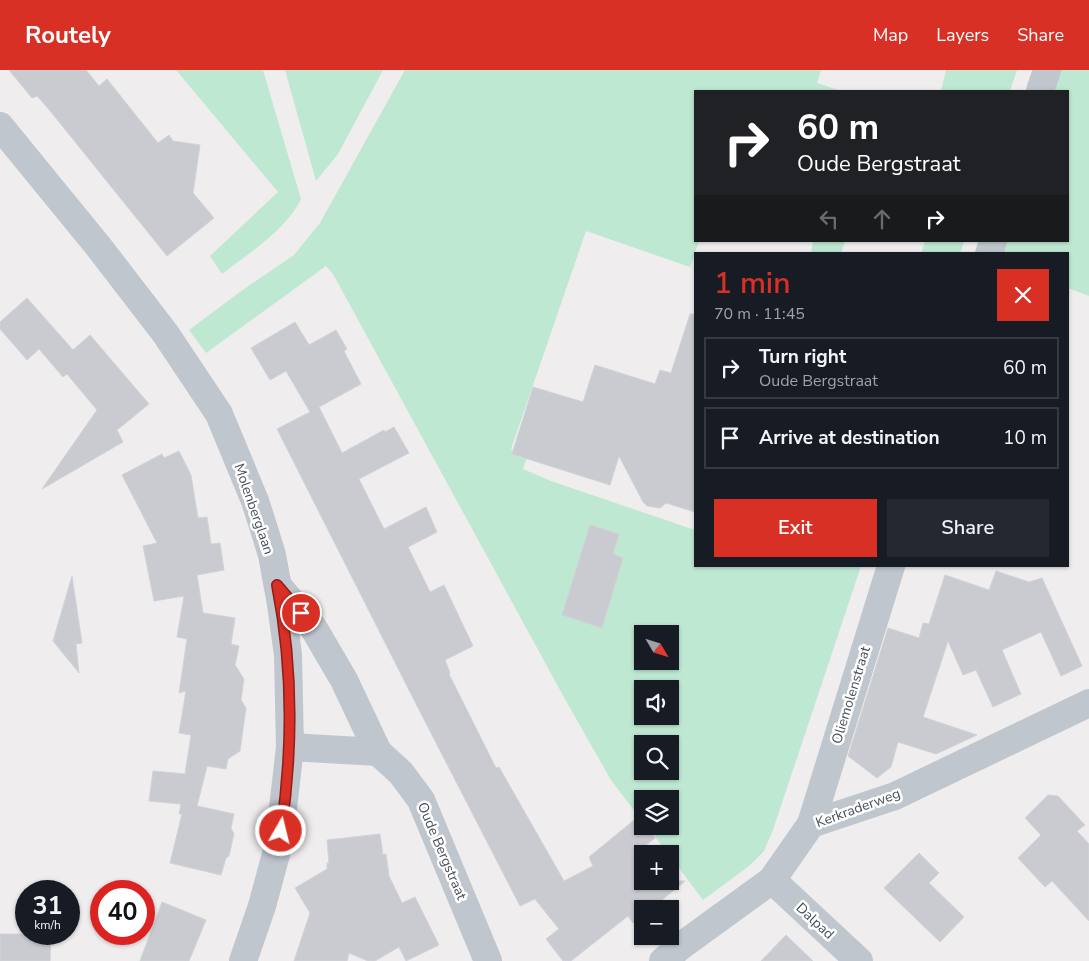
<!DOCTYPE html>
<meta charset="utf-8">
<style>
:root{--surface:#171b24;--page:#242831;--text:#f1f3f6;--muted:#9ea1a6;--line:#363941;--accent:#d93025}
body{margin:0;font-family:"Nunito Sans",sans-serif;background:var(--page);color:var(--text);height:100vh;display:flex;flex-direction:column;font-size:19px;white-space:nowrap}
*{box-sizing:border-box;margin:0}
p{font-size:16px;color:var(--muted)}
.icon{flex:none;width:28px;height:28px;fill:none;stroke:currentColor;stroke-width:2;stroke-linecap:round;stroke-linejoin:round}
.map{position:relative;flex:1;overflow:hidden}
.drawer{position:absolute;left:694px;top:182px;width:375px;height:315px;display:flex;flex-direction:column;background:var(--surface);border-radius:0px;box-shadow:0 1px 4px #0004}
.drawer>*{flex:none}
.top-card{position:absolute;left:694px;top:20px;width:375px;height:152px;border-radius:0px;box-shadow:0 1px 4px #0004;background:#202124;color:#fff;overflow:hidden}
.needle{width:32px;rotate:128deg}
.controls{position:absolute;left:634px;top:555px;display:grid;gap:10px}
.controls a{display:grid;place-items:center;width:45px;height:45px;border-radius:0px;background:var(--surface);box-shadow:0 1px 4px #0004;font-size:25px}
.speed{position:absolute;left:15px;top:810px;display:flex;gap:10px;font-size:25px;font-weight:700;text-align:center}
.speed>*{display:grid;place-content:center;width:65px;height:65px;border-radius:50%;background:var(--surface);box-shadow:0 1px 4px #0004;line-height:1}
.speed small{font-size:12px;font-weight:400}
.speed .limit{border:8px solid #d22;background:#fff;color:#111}
.pin{position:absolute;display:grid;place-items:center;width:42px;height:42px;color:#fff;margin:-21px;border:2px solid #fff;border-radius:50%;box-shadow:0 1px 5px #0007}
.me{position:absolute;width:55px;margin:-28px;rotate:8deg;stroke-linejoin:round;filter:drop-shadow(0 0 4px #0008)}
.turn{display:flex;align-items:center;gap:18px;height:105px;padding:0 20px;font-size:22px}
.turn .icon{width:65px;height:65px;stroke-width:2.5}
.turn b{display:block;font-size:35px;line-height:42px}
.lanes{display:flex;align-items:center;height:48px;padding:0 20px;background:#0003;justify-content:center;gap:25px;direction:ltr}
.lanes .off{opacity:.35}
.round{display:grid;place-items:center;flex:none;width:52px;height:52px;border-radius:0px;background:var(--page)}
.headline{display:flex;align-items:center;justify-content:space-between;height:85px;padding:0 20px}
h1{font-size:30px;font-weight:600;line-height:38px;color:var(--accent)}
.cta{display:flex;gap:10px;margin-top:auto;padding:10px 20px}
.cta a{flex:1;height:58px;border-radius:0px;background:var(--accent);color:#fff;font-size:20px;font-weight:600;line-height:58px;text-align:center}
.cta a+a{background:var(--page);color:var(--text)}
ul{padding:0;list-style:none}
li{display:flex;align-items:center;gap:15px;height:62px;margin:0 10px 8px;padding:0 10px;border:2px solid var(--line);border-radius:0px}
li div{flex:1}
li b{display:block;font-size:19px}
li em{font-style:normal}
header{display:flex;align-items:center;gap:30px;box-sizing:border-box;height:70px;padding:0 25px;background:var(--accent);color:#fff}
header strong{font-size:24px}
nav{display:flex;gap:28px;margin-inline-start:auto;font-size:18px}
.map>svg:first-child{display:block}
</style>
<header>
<strong>Routely</strong>
<nav><a>Map</a><a>Layers</a><a>Share</a></nav>
</header>
<div class="map">
<svg width="1089" height="891" viewBox="0 0 1089 891">
<rect width="100%" height="100%" fill="#efeded"/>
<!-- green -->
<g fill="#bfe8d2" fill-rule="evenodd">
<path d="M176,0h87l38,129c-14,30 -53,55 -79,75l-12,-18 68,-64z"/>
<polygon points="285,0 383,0 338,84 316,111"/>
<path d="M405,0h416l-4,13 24,8h-146v150h4l-9,26 -104,-36 -75,218 17,6 -5,14 28,12 144,49v36h166l-88,264 -9,21 -15,15 -46,34 -33,-44v-2h-2l-21,-28h23v-27h-28v22l-31,-41 -45,-79 -233,-427 -7,-8 -120,87 -17,-23 55,-41 50,-34 26,-32zM642,564h28v27h-28zM642,619h28v27h-28zM642,674h28v27h-28z"/>
<polygon points="946,0 1017,0 1010,21 941,21"/>
<polygon points="1056,0 1089,0 1089,226 1068,218 1068,184 1002,184 1005,171 1068,171 1068,21 1050,21"/>
<polygon points="813,171 845,171 841,184 811,184"/>
<polygon points="925,171 964,171 960,184 921,184"/>
</g>
<!-- building -->
<g fill="#cacbd1" stroke="#d1d3d7">
<polygon points="9,0 86,0 99,16 107,9 158,73 169,65 173,71 200,75 193,123 214,148 167,186 47,37 37,26 32,28"/>
<polygon points="27,228 73,280 90,265 149,334 117,360 123,372 42,419 97,340 67,304 63,307 39,279 27,290 0,259 0,252"/>
<polygon points="690,244 695,244 695,442 666,433 660,438 647,436 643,432 619,386 610,415 512,384 533,317 583,332 595,295 655,314 660,300 671,303"/>
<polygon points="295,252 309,275 336,260 347,279 344,281 361,314 319,337 342,383 384,360 385,362 394,357 409,383 359,409 384,459 426,437 437,462 408,477 430,522 444,515 473,576 445,590 450,603 449,604 496,698 499,697 564,811 593,796 589,787 638,747 642,752 642,756 646,756 655,768 642,778 642,811 685,811 651,839 642,839 642,845 633,853 628,846 571,891 563,891 546,869 559,859 535,829 520,836 414,630 277,359 310,342 286,301 270,310 251,278"/>
<polygon points="179,381 191,405 198,448 207,447 211,474 220,473 224,500 197,505 203,543 235,548 231,574 239,576 235,595 244,609 241,630 246,638 240,681 228,689 226,699 207,696 197,736 234,744 231,758 234,764 229,786 226,788 221,805 170,793 182,744 179,744 181,734 149,731 153,701 185,704 191,665 179,663 186,621 179,623 187,569 177,567 184,526 154,531 143,476 157,473 122,405 162,384 164,388"/>
<polygon points="590,455 619,464 613,484 623,488 602,558 562,545"/>
<polygon points="996,501 1029,512 1042,508 1082,596 1061,606 1041,562 1002,580 1021,624 993,637 976,600 963,605 948,571 923,647 977,665 936,684 898,672 891,697 877,708 848,686 888,558 919,568 923,553 929,554 945,505 989,520"/>
<polygon points="72,506 82,573 76,574 79,603 53,571"/>
<polygon points="1048,725 1058,726 1085,755 1077,761 1089,774 1089,851 1052,811 1045,817 1018,788 1041,765 1025,748"/>
<polygon points="380,764 383,785 386,784 389,806 402,833 415,827 439,875 406,891 399,877 375,891 368,891 349,883 347,891 294,891 310,843 295,818 327,799 327,793 329,793 327,770"/>
<polygon points="919,783 939,803 929,813 964,847 940,872 884,818"/>
<polygon points="162,832 206,850 189,891 140,891"/>
<polygon points="0,864 51,864 50,891 0,891"/>
<polygon points="786,865 813,891 761,891"/>
</g>
<g fill="none" stroke-linecap="round" stroke-linejoin="round">
<!-- minor -->
<g stroke="#bfc6cd" stroke-width="28">
<polyline points="1040,21 1047,0"/>
<polyline points="0,56 98,176 165,263 219,344 255,431 264,459 272,485 281,534 288,585 290,677 279,773 262,836 243,891"/>
<polyline points="989,184 993,171"/>
<polyline points="279,517 313,557 344,610 378,682"/>
<polyline points="290,677 378,682 401,703 421,730 488,891"/>
<polyline points="811,754 891,496"/>
<polyline points="772,810 859,891"/>
<polyline points="663,891 681,876 772,810 811,754 895,726 1089,633"/>
</g>
</g>
<g fill="none" stroke-linecap="round" stroke-linejoin="round">
<!-- route casing -->
<g stroke="#8d1f18" stroke-width="12">
<path id="route" d="M281,761c12,-82 12,-165 -4,-246l24,28"/>
</g>
<!-- route -->
<use href="#route" stroke="#d93025" stroke-width="9"/>
</g>
<g text-anchor="middle" dominant-baseline="central" stroke-width="5" stroke-linejoin="round" paint-order="stroke">
<!-- street labels -->
<g font-size="14" fill="#474f57" stroke="#fff">
<text transform="translate(254 439) rotate(71)">Molenberglaan</text>
<text transform="translate(851 625) rotate(-73)">Oliemolenstraat</text>
<text transform="translate(858 738) rotate(-20)">Kerkraderweg</text>
<text transform="translate(442 781) rotate(67)">Oude Bergstraat</text>
<text transform="translate(815 851) rotate(43)">Dalpad</text>
</g>
</g>
</svg>
<div class="controls">
<a><svg class="needle" viewBox="-14 -14 28 28"><path d="M0-13l5 13h-10z" fill="#e53935"/><path d="M0 13l5-13h-10z" fill="#9ea1a6"/></svg></a>
<a><svg class="icon" aria-label="sound" viewBox="0 0 24 24"><path d="M4 9h4l5-4v14l-5-4H4zM17 9q2 3 0 6"/></svg></a>
<a><svg class="icon" aria-label="search" viewBox="0 0 24 24"><circle cx="10" cy="10" r="6"/><path d="M15 15l6 6"/></svg></a>
<a><svg class="icon" aria-label="layers" viewBox="0 0 24 24"><path d="M12 4l9 5-9 5-9-5zM3 14l9 5 9-5"/></svg></a>
<a>+</a>
<a>−</a>
</div>
<div class="speed"><div>31<small>km/h</small></div><div class="limit">40</div></div>
<div class="pin" style="left:301px;top:543px;background:#d93025"><svg class="icon" aria-label="arrive" viewBox="0 0 24 24"><path d="M6 21V4h12l-3 4 3 4H6"/></svg></div>
<svg class="me" style="left:281px;top:761px" viewBox="-20 -20 40 40"><circle r="17" fill="#d93025" stroke="#fff" stroke-width="3"/><path d="M0-11L8 9 0 5-8 9z" fill="#fff"/></svg>
<div class="top-card">
<div class="turn"><svg class="icon" aria-label="right" viewBox="0 0 24 24"><path d="M7 20v-9h11M14 6l5 5-5 5"/></svg><div><b>60 m</b>Oude Bergstraat</div></div>
<div class="lanes"><svg class="icon off" aria-label="left" viewBox="0 0 24 24"><path d="M17 20v-9H6M10 6l-5 5 5 5"/></svg><svg class="icon off" aria-label="ahead" viewBox="0 0 24 24"><path d="M12 20V5M6 11l6-6 6 6"/></svg><svg class="icon" aria-label="right" viewBox="0 0 24 24"><path d="M7 20v-9h11M14 6l5 5-5 5"/></svg></div>
</div>
<section class="drawer">
<div class="headline"><div><h1>1 min</h1><p>70 m · 11:45</p></div><a class="round" style="background:#d93025;color:#fff"><svg class="icon" aria-label="close" viewBox="0 0 24 24"><path d="M6 6l12 12M18 6L6 18"/></svg></a></div>
<ul>
<li><svg class="icon" aria-label="right" viewBox="0 0 24 24"><path d="M7 20v-9h11M14 6l5 5-5 5"/></svg><div><b>Turn right</b><p>Oude Bergstraat</p></div><em>60 m</em></li>
<li><svg class="icon" aria-label="arrive" viewBox="0 0 24 24"><path d="M6 21V4h12l-3 4 3 4H6"/></svg><div><b>Arrive at destination</b></div><em>10 m</em></li>
</ul>
<div class="cta"><a>Exit</a><a>Share</a></div>
</section>
</div>
